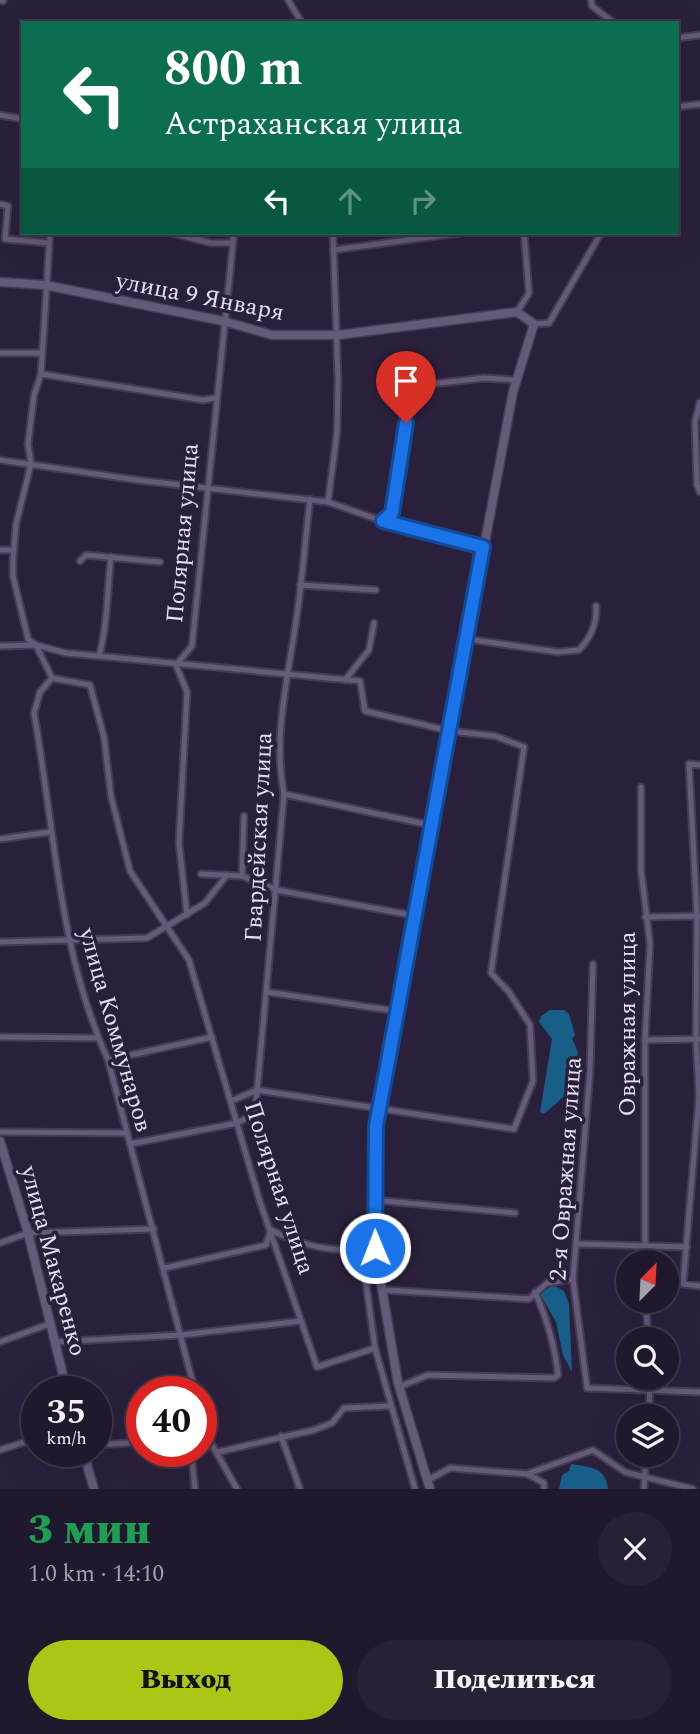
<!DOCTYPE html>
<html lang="ru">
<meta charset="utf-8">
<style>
:root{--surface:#20182d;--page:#282135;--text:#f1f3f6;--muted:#a2a0aa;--line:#3d3749;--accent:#abc615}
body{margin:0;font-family:Spectral,serif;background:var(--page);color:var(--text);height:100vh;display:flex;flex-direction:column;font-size:26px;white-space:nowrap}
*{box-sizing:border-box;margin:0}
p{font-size:23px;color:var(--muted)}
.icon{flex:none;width:38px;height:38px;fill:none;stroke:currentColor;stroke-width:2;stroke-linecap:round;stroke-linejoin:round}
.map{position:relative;height:1489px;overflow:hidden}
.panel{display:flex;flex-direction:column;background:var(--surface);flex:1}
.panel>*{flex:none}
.banner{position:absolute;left:21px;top:21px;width:658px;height:214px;border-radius:0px;box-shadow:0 7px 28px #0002,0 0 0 2px var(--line);background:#0b6e4f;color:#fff;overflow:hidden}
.needle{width:46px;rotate:24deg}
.fabs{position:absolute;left:616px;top:1250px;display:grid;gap:14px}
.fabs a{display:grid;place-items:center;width:63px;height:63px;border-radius:50%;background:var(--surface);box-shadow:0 7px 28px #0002,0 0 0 2px var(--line);font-size:35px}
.speed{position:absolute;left:21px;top:1376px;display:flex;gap:14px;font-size:35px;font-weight:700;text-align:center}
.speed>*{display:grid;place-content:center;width:91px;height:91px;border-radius:50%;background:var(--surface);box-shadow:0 7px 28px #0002,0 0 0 2px var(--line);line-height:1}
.speed small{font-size:18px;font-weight:400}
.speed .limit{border:10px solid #d22;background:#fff;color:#111}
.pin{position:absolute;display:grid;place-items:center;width:60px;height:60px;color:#fff;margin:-72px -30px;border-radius:50% 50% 50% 0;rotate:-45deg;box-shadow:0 0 7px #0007}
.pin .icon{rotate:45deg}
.me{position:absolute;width:77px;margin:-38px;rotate:359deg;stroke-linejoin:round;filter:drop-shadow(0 0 5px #0008)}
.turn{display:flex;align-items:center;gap:24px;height:147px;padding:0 28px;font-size:32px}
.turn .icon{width:91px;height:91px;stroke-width:2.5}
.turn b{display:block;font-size:49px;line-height:60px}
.lanes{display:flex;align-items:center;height:66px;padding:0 28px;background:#0003;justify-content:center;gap:35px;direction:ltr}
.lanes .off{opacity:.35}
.round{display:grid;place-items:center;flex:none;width:74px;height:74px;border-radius:37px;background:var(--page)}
.overview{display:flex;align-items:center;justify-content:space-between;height:119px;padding:0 28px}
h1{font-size:42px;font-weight:800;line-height:52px;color:#1e9e55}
.cta{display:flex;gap:14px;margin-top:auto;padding:14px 28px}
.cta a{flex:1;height:80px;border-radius:42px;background:var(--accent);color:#111;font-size:28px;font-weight:800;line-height:80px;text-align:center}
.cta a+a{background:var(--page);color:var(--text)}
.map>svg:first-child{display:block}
</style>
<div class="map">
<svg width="700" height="1489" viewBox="0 0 700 1489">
<rect width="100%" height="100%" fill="#2a203c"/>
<!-- water -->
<g fill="#175f88">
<path d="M550,1010h14l5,4 6,21 -3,4c18,30 -4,58 -29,75l-3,-2 12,-73 -13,-17 2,-6z"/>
<polygon points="553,1285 564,1291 569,1304 572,1372 563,1355 556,1322 540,1294"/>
<path d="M571,1464c19,3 35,3 37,25h-49l3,-14 7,-4z"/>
</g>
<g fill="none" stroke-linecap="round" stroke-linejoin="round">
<!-- street casing -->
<g stroke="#453c53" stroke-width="9">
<g id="street">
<polyline points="0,0 3,1"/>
<polyline points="288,0 302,23"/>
<polyline points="591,0 592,6 614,23"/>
<polyline points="677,38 700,35"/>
<polyline points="677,107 700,104"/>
<polyline points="0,115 23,119"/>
<polyline points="0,204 8,206 5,239 48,243"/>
<path d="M50,233l-9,141 -7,21 -6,49 3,20 -15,60 -3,36v16l15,63 8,6 16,33 -12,14 -6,21c21,117 24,237 74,347l87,331"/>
<polyline points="171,233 211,243 233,243"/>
<polyline points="333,250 460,233"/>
<polyline points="517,312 529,293 524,233"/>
<polyline points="534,324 549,323 601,233"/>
<polyline points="0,353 41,353"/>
<polyline points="41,374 203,400 215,398"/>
<polyline points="422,385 484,378 517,380"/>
<polyline points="700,402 695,422 697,485 700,492"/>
<polyline points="0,460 137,480 328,502 402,528 483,547"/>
<polyline points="328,502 337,432 338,381 333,233"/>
<polyline points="383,521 392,513 406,423"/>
<polyline points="0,550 14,550"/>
<polyline points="80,561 86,555 160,562"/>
<polyline points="300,585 376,590"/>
<path d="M467,639l91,13 21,-2c12,-13 18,-26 17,-44"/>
<polyline points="0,646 36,645 66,653 360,681 365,711 450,731 495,736 524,747 491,973 509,992 530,1025 533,1081 514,1129 257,1090 231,1101"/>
<path d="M99,656c9,-33 8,-65 12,-99"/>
<polyline points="52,678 90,685 104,737 111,796 130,871 189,960 260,1202 317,1367 375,1348"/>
<polyline points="345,680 369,650 374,623"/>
<polyline points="700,765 689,764 697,916 696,1039 699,1096 683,1284 700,1286"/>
<polyline points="641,787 641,870 650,944 645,1040 645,1262"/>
<polyline points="284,794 430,825"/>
<polyline points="0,839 50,832"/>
<polyline points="201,874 242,876 277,890 416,916"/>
<polyline points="242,876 244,816"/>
<polyline points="187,915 179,843 187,692 176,665 192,646 234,233"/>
<polyline points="645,917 698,916"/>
<polyline points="0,942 147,938 205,903 227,875"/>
<polyline points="593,964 590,1071 573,1279 587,1388 700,1392"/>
<polyline points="267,992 396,1011"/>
<polyline points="0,1037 98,1038"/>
<polyline points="645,1040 700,1039"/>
<polyline points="108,1060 212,1037"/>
<polyline points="0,1132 127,1133"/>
<path d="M130,1144l107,-21 18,-9 29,-320c-11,-55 3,-112 11,-166 7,-43 10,-86 15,-129"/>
<polyline points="374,1200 515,1213"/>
<polyline points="0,1243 28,1233 154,1229"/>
<polyline points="578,1244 687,1247"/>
<path d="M165,1268l101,-23 5,-15c33,17 66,24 104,18l-10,28 10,72 40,141"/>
<polyline points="384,1290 529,1299 547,1283 573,1279"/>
<polyline points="646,1300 648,1339"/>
<polyline points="0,1342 49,1324"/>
<polyline points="54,1342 181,1335 301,1321"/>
<path d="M399,1387l29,-12 126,3 4,-3c-3,-30 -11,-56 -23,-83"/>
<polyline points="201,1416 206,1434 237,1489"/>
<polyline points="649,1416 650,1377"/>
<polyline points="281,1436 300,1489"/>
<polyline points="96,1445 142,1442"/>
<polyline points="0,1450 37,1438"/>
<polyline points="191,1451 195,1489"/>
<polyline points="218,1452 314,1430 332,1423 344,1408 390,1406"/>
<polyline points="527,1474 593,1450 625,1472 693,1489"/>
<polyline points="428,1480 450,1468 527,1474 544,1483 544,1489"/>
<polyline points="644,1489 646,1454"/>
</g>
</g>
<!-- secondary casing -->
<g stroke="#453c53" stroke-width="11">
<g id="secondary">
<polyline points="0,282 45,285 223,321 272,335 338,335 517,312 534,324 513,392 376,1126 375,1248 398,1383 430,1489"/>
<polyline points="0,1141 28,1233 67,1391"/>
<polyline points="83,1451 94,1489"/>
</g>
</g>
<!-- street -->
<use href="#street" stroke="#645a79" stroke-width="5"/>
<!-- secondary -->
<use href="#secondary" stroke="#645a79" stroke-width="8"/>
</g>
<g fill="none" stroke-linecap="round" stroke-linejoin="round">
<!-- route casing -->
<g stroke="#114b97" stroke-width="18">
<polyline id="route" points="375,1248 376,1126 483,547 383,521 392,513 406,423"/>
</g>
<!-- route -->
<use href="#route" stroke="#1a73e8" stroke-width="12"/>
</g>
<g text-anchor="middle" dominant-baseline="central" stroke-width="7" stroke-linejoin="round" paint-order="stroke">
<!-- street labels -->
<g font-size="24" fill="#e3def0" stroke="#2a203c">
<text transform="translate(200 297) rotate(11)">улица 9 Января</text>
<text transform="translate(183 533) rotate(-85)">Полярная улица</text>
<text transform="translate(259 837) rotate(-87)">Гвардейская улица</text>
<text transform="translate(628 1024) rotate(-90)">Овражная улица</text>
<text transform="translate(115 1030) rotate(74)">улица Коммунаров</text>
<text transform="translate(566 1169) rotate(-86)">2-я Овражная улица</text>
<text transform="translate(279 1188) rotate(72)">Полярная улица</text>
<text transform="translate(53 1261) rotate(75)">улица Макаренко</text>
</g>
</g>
</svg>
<div class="fabs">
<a><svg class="needle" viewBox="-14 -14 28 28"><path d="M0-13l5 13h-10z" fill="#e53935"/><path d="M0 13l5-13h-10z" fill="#a2a0aa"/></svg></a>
<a><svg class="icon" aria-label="search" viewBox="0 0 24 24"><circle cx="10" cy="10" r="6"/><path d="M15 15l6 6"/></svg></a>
<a><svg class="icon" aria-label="layers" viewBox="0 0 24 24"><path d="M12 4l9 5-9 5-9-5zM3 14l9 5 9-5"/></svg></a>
</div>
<div class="speed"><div>35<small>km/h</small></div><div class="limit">40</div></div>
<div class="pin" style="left:406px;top:423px;background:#d93025"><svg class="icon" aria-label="arrive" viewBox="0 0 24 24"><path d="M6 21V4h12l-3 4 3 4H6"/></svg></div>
<svg class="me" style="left:375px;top:1248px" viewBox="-20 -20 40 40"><circle r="17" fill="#1a73e8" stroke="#fff" stroke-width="3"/><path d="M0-11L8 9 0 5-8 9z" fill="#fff"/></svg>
<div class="banner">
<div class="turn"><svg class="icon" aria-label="left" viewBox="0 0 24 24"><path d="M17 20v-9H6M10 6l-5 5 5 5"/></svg><div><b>800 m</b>Астраханская улица</div></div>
<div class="lanes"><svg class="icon" aria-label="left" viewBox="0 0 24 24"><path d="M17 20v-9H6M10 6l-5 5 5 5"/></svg><svg class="icon off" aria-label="ahead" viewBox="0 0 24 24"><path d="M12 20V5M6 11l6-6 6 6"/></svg><svg class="icon off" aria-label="right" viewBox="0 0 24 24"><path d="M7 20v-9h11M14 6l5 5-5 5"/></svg></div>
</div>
</div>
<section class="panel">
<div class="overview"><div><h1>3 мин</h1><p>1.0 km · 14:10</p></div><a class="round"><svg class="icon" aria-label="close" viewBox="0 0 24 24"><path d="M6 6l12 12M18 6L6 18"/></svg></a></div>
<div class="cta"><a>Выход</a><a>Поделиться</a></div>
</section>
